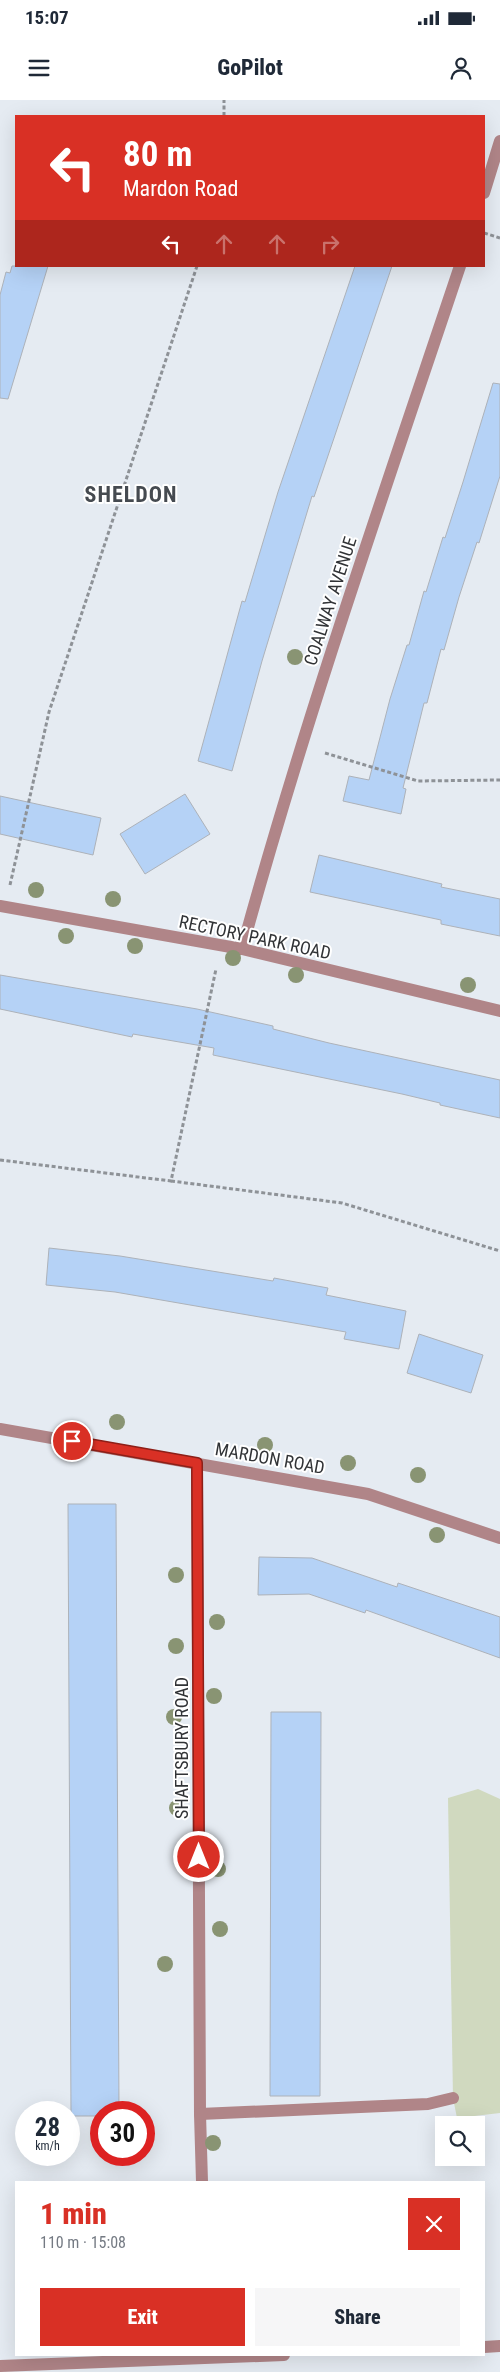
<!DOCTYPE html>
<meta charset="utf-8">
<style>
:root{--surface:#fff;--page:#f6f6f7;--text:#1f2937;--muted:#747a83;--accent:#d93025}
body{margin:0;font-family:"Roboto Condensed",sans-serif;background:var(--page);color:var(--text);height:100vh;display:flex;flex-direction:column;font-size:19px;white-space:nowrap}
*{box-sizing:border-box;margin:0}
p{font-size:16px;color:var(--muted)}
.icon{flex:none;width:28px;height:28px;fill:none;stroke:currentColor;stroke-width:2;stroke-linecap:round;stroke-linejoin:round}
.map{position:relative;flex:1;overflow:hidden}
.sheet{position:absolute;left:15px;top:2081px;width:470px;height:175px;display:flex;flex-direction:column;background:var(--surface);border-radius:0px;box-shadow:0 5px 20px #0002}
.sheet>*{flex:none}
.hud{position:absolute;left:15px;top:15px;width:470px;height:152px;border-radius:0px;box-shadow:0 5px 20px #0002;background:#d93025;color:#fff;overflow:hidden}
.fabs{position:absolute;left:435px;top:2016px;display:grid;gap:10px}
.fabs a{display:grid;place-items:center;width:50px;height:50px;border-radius:0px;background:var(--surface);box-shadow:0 5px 20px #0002;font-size:25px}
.speed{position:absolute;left:15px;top:2001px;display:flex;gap:10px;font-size:25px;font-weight:700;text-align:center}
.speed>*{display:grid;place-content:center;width:65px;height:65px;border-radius:50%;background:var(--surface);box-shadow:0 5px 20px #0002;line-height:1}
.speed small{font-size:12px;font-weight:400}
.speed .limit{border:8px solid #d22;background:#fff;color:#111}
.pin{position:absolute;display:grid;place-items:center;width:42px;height:42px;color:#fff;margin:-21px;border:2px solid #fff;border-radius:50%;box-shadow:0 1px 5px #0007}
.me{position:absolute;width:55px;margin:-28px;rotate:0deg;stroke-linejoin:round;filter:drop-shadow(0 0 4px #0008)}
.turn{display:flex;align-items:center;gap:18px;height:105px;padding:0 25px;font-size:22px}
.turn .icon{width:65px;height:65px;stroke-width:2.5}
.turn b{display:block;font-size:35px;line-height:42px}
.lanes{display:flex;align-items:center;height:48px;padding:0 25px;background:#0003;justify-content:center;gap:25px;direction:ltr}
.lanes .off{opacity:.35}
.round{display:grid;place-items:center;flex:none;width:52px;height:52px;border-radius:0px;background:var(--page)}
.headline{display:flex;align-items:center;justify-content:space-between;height:85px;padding:0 25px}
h1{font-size:30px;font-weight:800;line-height:38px;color:var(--accent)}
.primary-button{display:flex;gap:10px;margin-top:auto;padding:10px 25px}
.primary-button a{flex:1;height:58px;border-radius:0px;background:var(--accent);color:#fff;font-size:20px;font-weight:800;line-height:58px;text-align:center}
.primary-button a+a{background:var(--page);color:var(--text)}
.status{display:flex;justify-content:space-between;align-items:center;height:35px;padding:0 25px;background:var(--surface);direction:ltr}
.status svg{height:14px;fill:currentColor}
header{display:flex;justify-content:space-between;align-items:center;height:65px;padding:0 25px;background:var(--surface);font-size:22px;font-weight:800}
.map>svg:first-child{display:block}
</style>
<div class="status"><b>15:07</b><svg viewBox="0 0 49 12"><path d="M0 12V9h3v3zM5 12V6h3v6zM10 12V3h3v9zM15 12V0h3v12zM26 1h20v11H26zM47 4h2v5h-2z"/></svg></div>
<header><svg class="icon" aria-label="menu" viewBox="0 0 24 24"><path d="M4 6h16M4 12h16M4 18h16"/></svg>GoPilot<svg class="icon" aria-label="person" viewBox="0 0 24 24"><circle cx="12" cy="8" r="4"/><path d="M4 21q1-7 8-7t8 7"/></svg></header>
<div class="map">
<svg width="500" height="2272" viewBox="0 0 500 2272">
<rect width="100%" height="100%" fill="#e5ebf2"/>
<!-- green -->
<polygon fill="#d0d9bf" points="478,1689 500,1699 500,2013 457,2018 453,1998 448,1698"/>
<!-- building -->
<g fill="#b5d2f6" stroke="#adb2b9">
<polygon points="12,166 48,166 8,299 0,298 0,195 6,172 10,173"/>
<polygon points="355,166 392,166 333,341 314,397 312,396 262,561 232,671 198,661 242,501 245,502 278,392"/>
<polygon points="493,283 500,284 500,376 479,443 477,442 459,497 444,550 441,549 427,603 424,603 403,688 406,689 401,714 343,701 349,676 369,680 390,599 407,545 409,545 424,491 426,492 443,437 445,438 463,382"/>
<polygon points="185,694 210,734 145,774 120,734"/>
<polygon points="0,696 101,718 93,755 0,734"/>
<polygon points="319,755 442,784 441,787 500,799 500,836 441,824 441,820 310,792"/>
<polygon points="0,875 197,909 273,926 273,929 329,943 500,980 500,1018 440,1005 440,1003 402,994 213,955 214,948 133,934 132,937 0,909"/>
<polygon points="49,1148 120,1156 273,1181 274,1178 328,1188 326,1195 406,1211 399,1249 344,1239 346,1232 115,1192 46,1185"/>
<polygon points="419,1234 483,1255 471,1293 407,1273"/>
<polygon points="68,1404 116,1404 119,2012 101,2012 101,2016 71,2016"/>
<polygon points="259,1457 312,1458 397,1487 398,1483 500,1517 500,1558 366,1510 365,1513 309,1494 258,1495"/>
<polygon points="271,1612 321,1612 320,1996 270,1996"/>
</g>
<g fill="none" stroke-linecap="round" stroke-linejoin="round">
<!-- path -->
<g stroke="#8e9297" stroke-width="3" stroke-dasharray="4 2.5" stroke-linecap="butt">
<polyline points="224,16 224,0"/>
<polyline points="484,133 500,138"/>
<polyline points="325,653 418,681 500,680"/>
<polyline points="10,785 49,612 197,166"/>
<polyline points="0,1060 171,1081 216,869"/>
<polyline points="171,1081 342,1103 500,1151"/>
</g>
<!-- minor -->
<g stroke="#b08588" stroke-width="12">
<polyline points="484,93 500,41"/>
<polyline points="0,806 242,849 500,911"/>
<path d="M242,849c63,-230 142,-456 218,-683"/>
<polyline points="0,1329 368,1394 500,1438"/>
<polyline points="197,1363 200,2014 202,2082"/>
<polyline points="200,2014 428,2004 453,1998"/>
<polyline points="484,2247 500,2246"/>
<polyline points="0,2266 284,2255"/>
</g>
</g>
<!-- trees -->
<g fill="#899473">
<circle cx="295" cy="557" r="8"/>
<circle cx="36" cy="790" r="8"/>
<circle cx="113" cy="799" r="8"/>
<circle cx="66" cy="836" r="8"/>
<circle cx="135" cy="846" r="8"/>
<circle cx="233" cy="858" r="8"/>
<circle cx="296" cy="875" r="8"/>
<circle cx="468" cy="885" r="8"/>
<circle cx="117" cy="1322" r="8"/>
<circle cx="265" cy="1345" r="8"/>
<circle cx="348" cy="1363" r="8"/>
<circle cx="418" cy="1375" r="8"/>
<circle cx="437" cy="1435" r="8"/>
<circle cx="176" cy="1475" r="8"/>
<circle cx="217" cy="1522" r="8"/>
<circle cx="176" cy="1546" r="8"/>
<circle cx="214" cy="1596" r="8"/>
<circle cx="174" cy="1617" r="8"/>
<circle cx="177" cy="1708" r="8"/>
<circle cx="218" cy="1769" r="8"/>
<circle cx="220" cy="1829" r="8"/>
<circle cx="165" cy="1864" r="8"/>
<circle cx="213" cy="2043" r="8"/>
</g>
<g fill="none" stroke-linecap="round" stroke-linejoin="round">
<!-- route casing -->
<g stroke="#8d1f18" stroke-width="12">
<polyline id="route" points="72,1341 197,1363 199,1757"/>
</g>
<!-- route -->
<use href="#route" stroke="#d93025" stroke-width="9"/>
</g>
<g text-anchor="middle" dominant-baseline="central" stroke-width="4" stroke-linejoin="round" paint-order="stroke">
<!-- street labels -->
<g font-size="18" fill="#313336" stroke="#fff">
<text transform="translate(330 501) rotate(-72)">COALWAY AVENUE</text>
<text transform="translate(255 837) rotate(12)">RECTORY PARK ROAD</text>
<text transform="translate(270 1358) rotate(10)">MARDON ROAD</text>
<text transform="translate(181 1648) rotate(-90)">SHAFTSBURY ROAD</text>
</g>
<!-- district labels -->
<g font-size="22" font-weight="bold" letter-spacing="1" fill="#454a50" stroke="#fff">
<text x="131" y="394">SHELDON</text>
</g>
</g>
</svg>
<div class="fabs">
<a><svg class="icon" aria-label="search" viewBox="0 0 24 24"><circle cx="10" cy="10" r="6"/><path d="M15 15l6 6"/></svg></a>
</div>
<div class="speed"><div>28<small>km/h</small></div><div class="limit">30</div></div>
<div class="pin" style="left:72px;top:1341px;background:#d93025"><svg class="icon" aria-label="arrive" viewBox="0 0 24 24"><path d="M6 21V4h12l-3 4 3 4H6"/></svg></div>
<svg class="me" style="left:199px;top:1757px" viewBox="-20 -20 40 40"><circle r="17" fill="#d93025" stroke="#fff" stroke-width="3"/><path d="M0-11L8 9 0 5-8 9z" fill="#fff"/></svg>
<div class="hud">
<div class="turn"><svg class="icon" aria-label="left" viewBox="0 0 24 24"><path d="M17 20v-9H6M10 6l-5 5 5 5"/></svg><div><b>80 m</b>Mardon Road</div></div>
<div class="lanes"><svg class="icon" aria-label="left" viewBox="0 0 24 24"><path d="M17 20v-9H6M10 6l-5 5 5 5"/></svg><svg class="icon off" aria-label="ahead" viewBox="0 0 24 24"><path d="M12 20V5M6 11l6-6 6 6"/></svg><svg class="icon off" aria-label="ahead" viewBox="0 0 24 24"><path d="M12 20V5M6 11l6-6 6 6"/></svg><svg class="icon off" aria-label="right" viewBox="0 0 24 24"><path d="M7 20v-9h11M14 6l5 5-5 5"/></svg></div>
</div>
<section class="sheet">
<div class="headline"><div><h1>1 min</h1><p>110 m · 15:08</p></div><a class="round" style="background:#d93025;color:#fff"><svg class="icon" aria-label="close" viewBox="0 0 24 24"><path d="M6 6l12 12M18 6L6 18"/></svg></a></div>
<div class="primary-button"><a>Exit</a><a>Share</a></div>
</section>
</div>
